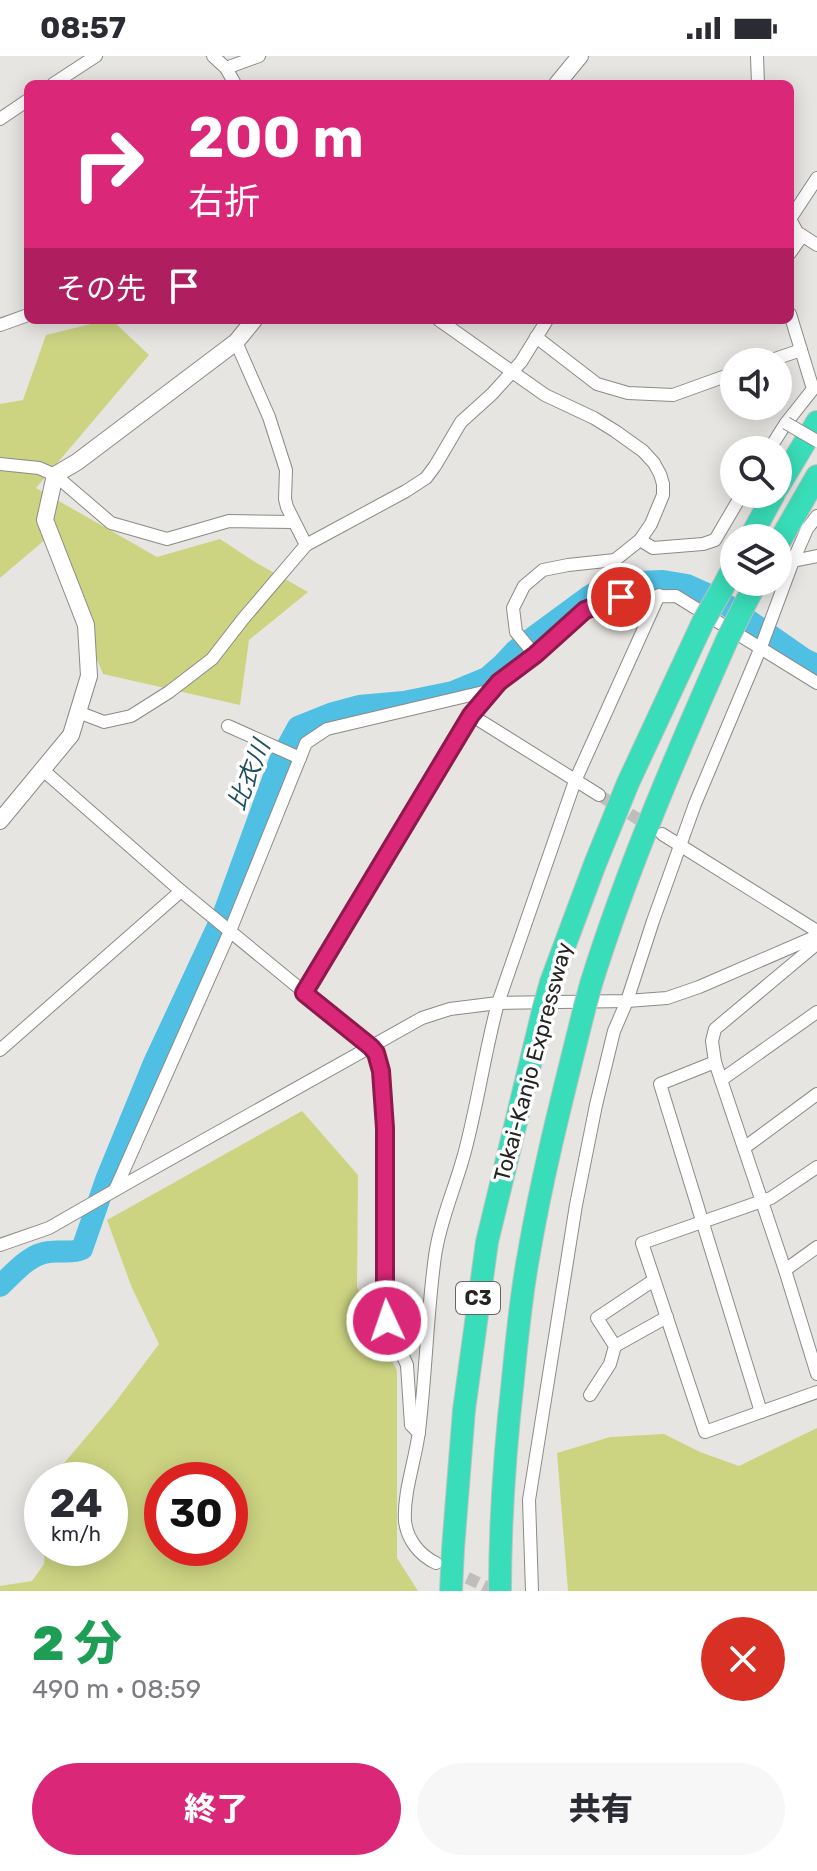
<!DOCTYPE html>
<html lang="ja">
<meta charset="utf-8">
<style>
:root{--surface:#fff;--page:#f7f7f7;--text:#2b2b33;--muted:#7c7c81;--accent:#db2777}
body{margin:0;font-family:Rubik,"Noto Sans JP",sans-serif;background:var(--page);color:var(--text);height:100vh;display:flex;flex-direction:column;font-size:30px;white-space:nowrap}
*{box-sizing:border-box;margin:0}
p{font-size:26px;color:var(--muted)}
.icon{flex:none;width:44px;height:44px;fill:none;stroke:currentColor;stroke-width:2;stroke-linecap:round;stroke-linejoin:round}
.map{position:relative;height:1535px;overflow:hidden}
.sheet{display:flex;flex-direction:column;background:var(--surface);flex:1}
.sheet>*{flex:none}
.guide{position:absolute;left:24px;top:24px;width:770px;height:244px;border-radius:12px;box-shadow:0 4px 20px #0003;background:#db2777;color:#fff;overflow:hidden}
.buttons{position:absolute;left:720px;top:292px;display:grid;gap:16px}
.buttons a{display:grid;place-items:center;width:72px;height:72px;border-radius:50%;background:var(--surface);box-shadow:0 4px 20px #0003;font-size:40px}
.speed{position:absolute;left:24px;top:1406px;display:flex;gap:16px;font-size:40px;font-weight:700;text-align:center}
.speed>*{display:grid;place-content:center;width:104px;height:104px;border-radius:50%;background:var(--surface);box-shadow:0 4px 20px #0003;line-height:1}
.speed small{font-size:20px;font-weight:400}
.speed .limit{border:12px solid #d22;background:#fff;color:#111}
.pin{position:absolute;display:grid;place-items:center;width:68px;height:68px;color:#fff;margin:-34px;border:4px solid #fff;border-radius:50%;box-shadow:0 2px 8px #0007}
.me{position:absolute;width:88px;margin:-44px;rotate:357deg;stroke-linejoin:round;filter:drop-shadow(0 0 6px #0008)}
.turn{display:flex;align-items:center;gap:28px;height:168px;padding:0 32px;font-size:36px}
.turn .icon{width:104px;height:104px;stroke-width:2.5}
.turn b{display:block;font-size:56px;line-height:68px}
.then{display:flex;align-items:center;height:76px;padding:0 32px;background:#0003;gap:16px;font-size:30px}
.round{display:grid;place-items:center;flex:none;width:84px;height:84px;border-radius:42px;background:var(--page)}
.headline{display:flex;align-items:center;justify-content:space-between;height:136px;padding:0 32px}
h1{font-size:48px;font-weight:800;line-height:60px;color:#1e9e55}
.cta{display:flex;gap:16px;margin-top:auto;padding:16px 32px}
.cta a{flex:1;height:92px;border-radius:48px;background:var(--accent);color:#fff;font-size:32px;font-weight:800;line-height:92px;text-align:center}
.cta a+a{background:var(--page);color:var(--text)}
.status{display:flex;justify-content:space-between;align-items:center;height:56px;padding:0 40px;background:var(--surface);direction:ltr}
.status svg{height:22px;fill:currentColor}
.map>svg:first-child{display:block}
</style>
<div class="status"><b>08:57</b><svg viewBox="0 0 49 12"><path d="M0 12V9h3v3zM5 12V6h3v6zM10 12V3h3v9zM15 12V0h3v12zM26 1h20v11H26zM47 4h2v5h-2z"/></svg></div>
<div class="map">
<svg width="817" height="1535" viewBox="0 0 817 1535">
<rect width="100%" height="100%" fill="#e6e5e1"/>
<!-- green -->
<g fill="#ccd482" fill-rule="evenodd">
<polygon points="107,264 112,264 149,299 36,432 157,501 220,483 255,506 308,536 249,584 240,649 103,618 47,482 0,522 0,348 23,344 46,279"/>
<path d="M302,1055l56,64 -1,112 40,84v187l21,33h-418v-5l32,-5 12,-17 1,-16h65v-68h-54l4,-12 54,-64 45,-60 -27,-56 -25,-68zM162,1424h68v68h-68z"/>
<polygon points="817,1372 817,1535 568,1535 557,1397 610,1381 664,1378 700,1396 739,1410"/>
</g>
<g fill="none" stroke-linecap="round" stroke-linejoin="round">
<!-- river -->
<path stroke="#4fbfe4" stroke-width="22" d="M0,1230c14,-13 29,-32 49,-34 12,-2 22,2 33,-3l24,-69 48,-117 70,-150 56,-153 18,-33 35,-14 26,-7 45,-4 49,-10 34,-14 16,-14 13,-14 23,-17 49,-36 24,-14 51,-2 24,4 31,14 86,60 13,6"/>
<!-- minor-tunnel -->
<g stroke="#bfbebb" stroke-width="12" stroke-dasharray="12 6" stroke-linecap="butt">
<polyline points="599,739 653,772"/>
<polyline points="451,1514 495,1535"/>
</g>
<!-- minor casing -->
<g stroke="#8c8a86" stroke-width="14">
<g id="minor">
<polyline points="213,0 226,12 235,28"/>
<polyline points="757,0 758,28"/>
<polyline points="226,12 259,0"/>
<polyline points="53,28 96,0"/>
<polyline points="0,63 28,44"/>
<polyline points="790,163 817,122"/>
<polyline points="790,163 797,176 817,189"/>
<polyline points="790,197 802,180"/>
<polyline points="439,264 545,339 594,362 615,375 643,395 654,407 660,418 663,428 663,439 651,468 640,484 615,504 568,509 543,514 524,530 513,552 516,576 535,599"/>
<polyline points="0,269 28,259"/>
<polyline points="536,281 597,328 628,337 673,339 734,317"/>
<polyline points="236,286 269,361 286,414 285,443 287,451 306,489"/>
<polyline points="766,306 801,294"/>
<polyline points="769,394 786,367 813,333 790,258"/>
<polyline points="0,408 39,412 55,419 111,467 167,483 229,465 294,466"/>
<polyline points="640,484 653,492 703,488 715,484 742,438"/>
<polyline points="793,505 817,500"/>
<polyline points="78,656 104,666 131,660 169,636 212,603 243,563 306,489 406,435 426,422 435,410 461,366 492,338 521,306 547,264"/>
<polyline points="471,659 599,739"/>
<polyline points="228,670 300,702"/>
<path d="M44,715l137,120 190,156c19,26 14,112 14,146 0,39 0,79 0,118l2,10 20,44 4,60 8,8"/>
<polyline points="662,778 817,875"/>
<polyline points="817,885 813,891 715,973 712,985 715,1006 785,1214 817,1318"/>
<polyline points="304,937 471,659 499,626 535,599 585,554 621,541 676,540 817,627"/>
<polyline points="0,994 181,835"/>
<polyline points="715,1006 660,1028 761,1356"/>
<polyline points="721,1024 817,956"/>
<polyline points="744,1092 817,1038"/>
<polyline points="817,1111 771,1142 642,1187 705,1376 817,1336"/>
<polyline points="115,1134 230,875 306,687 327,673 492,634"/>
<polyline points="0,1189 49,1172 131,1125 422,962 450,953 498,947 627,945 667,942 699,931 817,880"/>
<polyline points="785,1214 817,1191"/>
<polyline points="615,1290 667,1261"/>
<polyline points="590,1339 610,1308 615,1290 597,1262 654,1224"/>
<path d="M436,1507c-17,-8 -29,-24 -31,-42 -2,-28 11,-63 14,-90 7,-58 8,-117 16,-175 5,-36 21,-70 30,-105 13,-49 20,-100 33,-148l77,-222 84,-186"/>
<polyline points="532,1535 529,1444 576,1149 596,1049 614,975 627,945 653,865 695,748 761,591 793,505 807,473 817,460"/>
</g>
</g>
<!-- tertiary casing -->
<g stroke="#8c8a86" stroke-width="18">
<g id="tertiary">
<polyline points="557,28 580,0"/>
<polyline points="0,765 71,679 89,620 86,569 45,464 55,419 77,406 236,286 254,264"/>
</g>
</g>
<!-- motorway casing -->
<g stroke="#c2c2c1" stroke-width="24">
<g id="motorway">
<polyline points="778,431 817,366"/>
<polyline points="750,482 774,438"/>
<polyline points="778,488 817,420"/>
<polyline points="723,531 734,510"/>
<polyline points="747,544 757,526"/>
<polyline points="551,926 595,808 628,727 703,566"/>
<path d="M591,928c37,-118 86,-231 136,-344"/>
<polyline points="451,1535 453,1493 464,1354 487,1186 543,955"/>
<path d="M500,1535c0,-71 5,-141 13,-212 4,-42 8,-84 16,-126 14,-82 35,-162 55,-243"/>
</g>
</g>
<!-- minor -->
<use href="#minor" stroke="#fff" stroke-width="12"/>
<!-- tertiary -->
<use href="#tertiary" stroke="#fff" stroke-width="16"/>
<!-- motorway -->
<use href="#motorway" stroke="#3addb9" stroke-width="22"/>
<!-- minor-bridge casing -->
<g stroke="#8c8a86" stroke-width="14" stroke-linecap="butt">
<polyline id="minor-bridge" points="786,367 817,385"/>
</g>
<!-- motorway-bridge casing -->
<g stroke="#c2c2c1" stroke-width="24" stroke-linecap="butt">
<g id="motorway-bridge">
<polyline points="703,566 723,531"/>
<polyline points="727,584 747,544"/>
<polyline points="584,954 591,928"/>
<polyline points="543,955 551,926"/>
</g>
</g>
<!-- minor-bridge -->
<use href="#minor-bridge" stroke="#fff" stroke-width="12"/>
<!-- motorway-bridge -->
<use href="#motorway-bridge" stroke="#3addb9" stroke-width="22"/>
</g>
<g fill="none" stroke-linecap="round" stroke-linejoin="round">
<!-- route casing -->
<g stroke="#8e194d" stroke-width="20">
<polyline id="route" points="387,1265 385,1232 385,1072 381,1015 376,997 371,991 304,937 471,659 499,626 535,599 585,554 621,541"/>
</g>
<!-- route -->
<use href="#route" stroke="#db2777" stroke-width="14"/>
</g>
<g text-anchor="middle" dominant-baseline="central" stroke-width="7" stroke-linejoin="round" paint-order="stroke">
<!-- shield labels -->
<rect fill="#fff" stroke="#666664" stroke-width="2" x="456" y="1226" width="44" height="32" rx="6"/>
<g font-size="20" font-weight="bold" fill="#242422">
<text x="478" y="1242">C3</text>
</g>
<!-- street labels -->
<g font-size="22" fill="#242422" stroke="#fff">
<text transform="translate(533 1006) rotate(-75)">Tokai-Kanjo Expressway</text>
</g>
<!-- water labels -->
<g font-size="24" font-style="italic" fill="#1f4e5e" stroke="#fff">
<text transform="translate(249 719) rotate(-68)">比衣川</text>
</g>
</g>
</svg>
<div class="buttons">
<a><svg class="icon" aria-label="sound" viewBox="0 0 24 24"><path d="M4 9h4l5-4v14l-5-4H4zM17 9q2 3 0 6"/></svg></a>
<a><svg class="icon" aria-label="search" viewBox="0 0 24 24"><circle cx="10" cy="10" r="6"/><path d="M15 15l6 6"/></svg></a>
<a><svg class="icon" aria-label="layers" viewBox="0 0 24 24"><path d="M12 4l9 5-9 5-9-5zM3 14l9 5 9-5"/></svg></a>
</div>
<div class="speed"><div>24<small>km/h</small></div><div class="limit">30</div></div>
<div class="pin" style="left:621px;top:541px;background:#d93025"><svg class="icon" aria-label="arrive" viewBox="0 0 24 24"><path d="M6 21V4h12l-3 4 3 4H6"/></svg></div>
<svg class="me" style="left:387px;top:1265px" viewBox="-20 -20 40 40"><circle r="17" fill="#db2777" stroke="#fff" stroke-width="3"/><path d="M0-11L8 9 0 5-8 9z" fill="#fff"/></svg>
<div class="guide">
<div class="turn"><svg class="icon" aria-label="right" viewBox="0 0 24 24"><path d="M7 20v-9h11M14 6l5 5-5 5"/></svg><div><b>200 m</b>右折</div></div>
<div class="then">その先<svg class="icon" aria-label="arrive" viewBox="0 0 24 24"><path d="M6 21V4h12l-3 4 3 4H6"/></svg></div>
</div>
</div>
<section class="sheet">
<div class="headline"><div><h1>2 分</h1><p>490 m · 08:59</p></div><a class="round" style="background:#d93025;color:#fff"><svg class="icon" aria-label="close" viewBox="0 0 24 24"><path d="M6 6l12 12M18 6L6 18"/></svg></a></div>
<div class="cta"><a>終了</a><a>共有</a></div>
</section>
